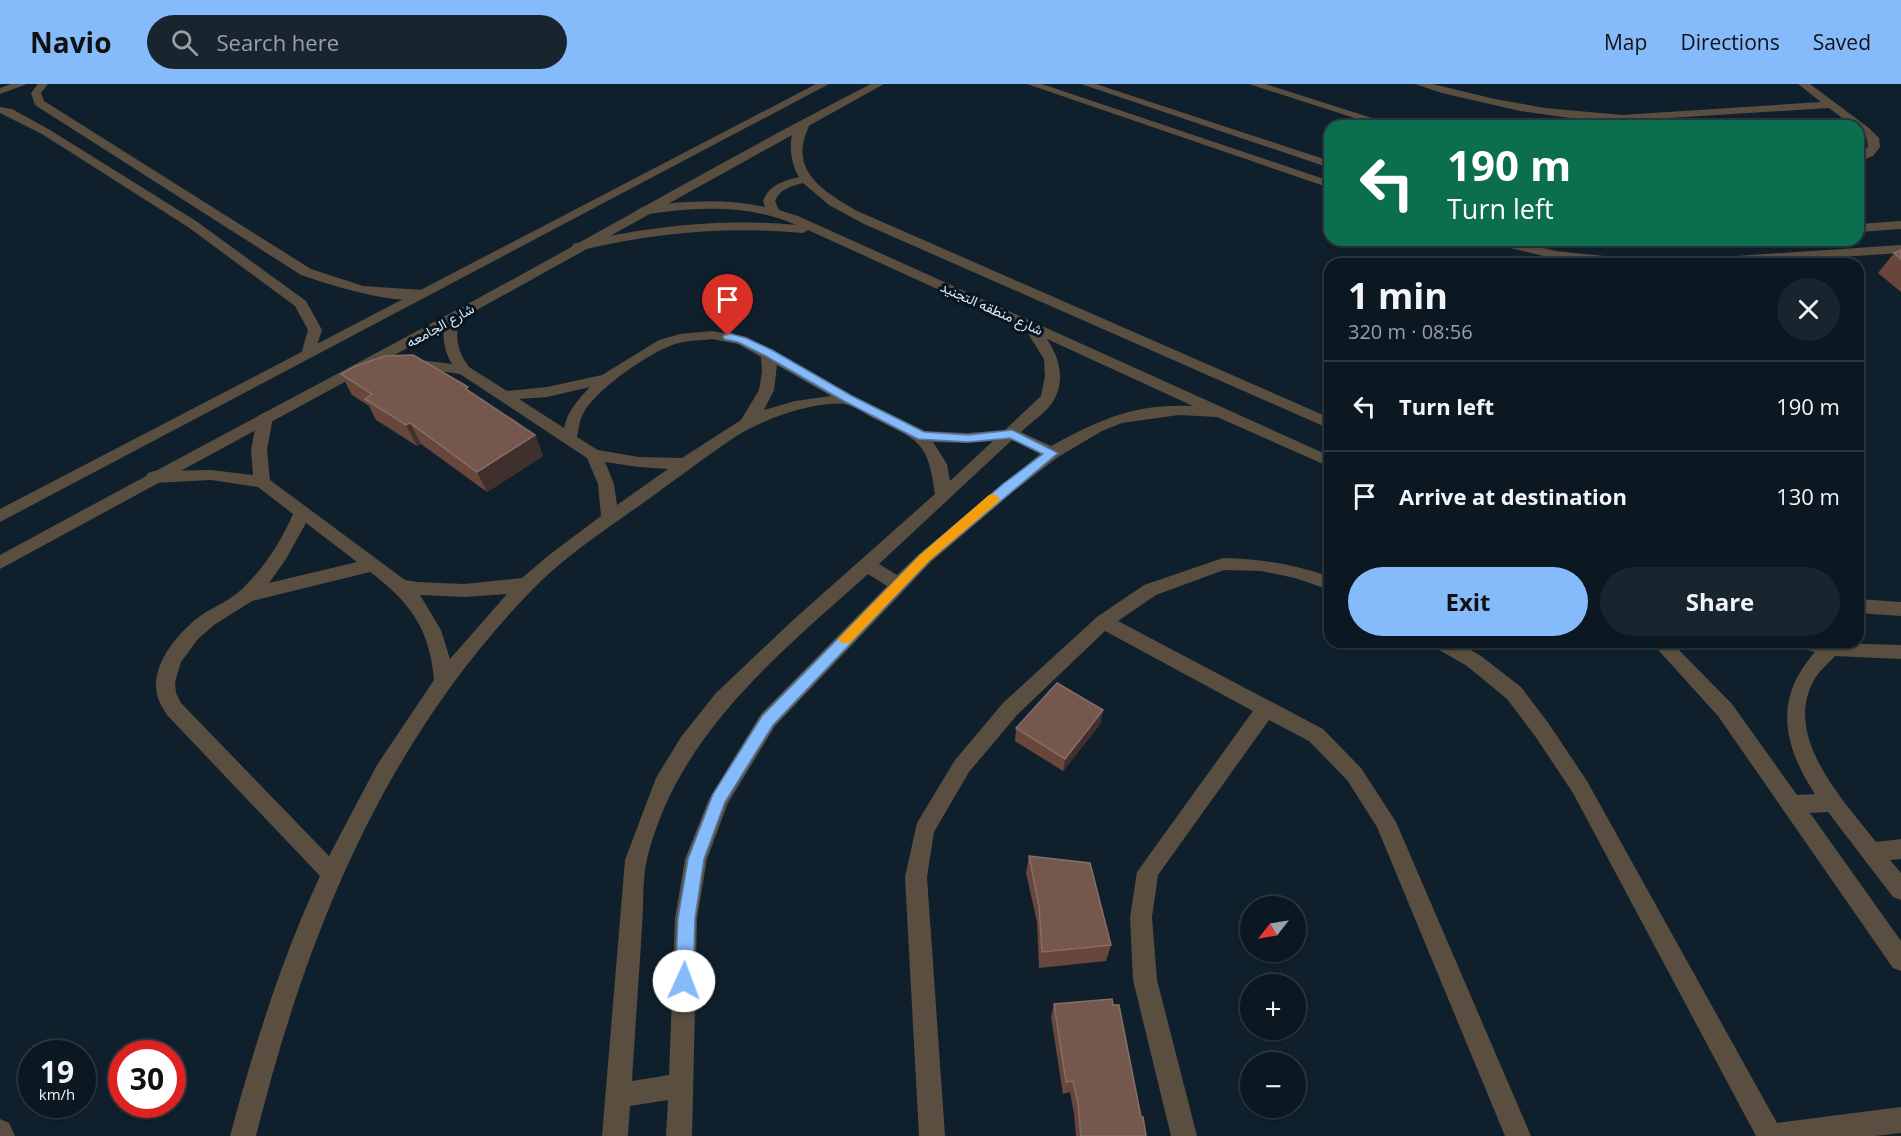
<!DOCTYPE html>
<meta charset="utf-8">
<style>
:root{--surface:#0b1821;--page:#19252e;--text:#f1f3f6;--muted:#9aa0a5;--line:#2b373f;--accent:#85bbfb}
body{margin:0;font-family:"Open Sans",Vazirmatn,sans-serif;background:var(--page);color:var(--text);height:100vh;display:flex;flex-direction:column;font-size:22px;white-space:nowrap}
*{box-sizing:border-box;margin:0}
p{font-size:20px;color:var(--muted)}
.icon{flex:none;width:33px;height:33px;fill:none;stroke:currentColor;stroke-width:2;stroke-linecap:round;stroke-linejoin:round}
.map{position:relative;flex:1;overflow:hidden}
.details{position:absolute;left:1324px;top:174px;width:540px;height:390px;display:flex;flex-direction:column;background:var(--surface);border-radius:18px;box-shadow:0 2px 4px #0004,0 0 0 2px var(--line)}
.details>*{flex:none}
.top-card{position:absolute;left:1324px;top:36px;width:540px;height:126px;border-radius:18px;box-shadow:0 2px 4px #0004,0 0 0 2px var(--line);background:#0b6e4f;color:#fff;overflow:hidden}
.needle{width:39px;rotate:239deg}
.fabs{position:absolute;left:1240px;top:812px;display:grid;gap:12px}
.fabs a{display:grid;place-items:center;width:66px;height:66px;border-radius:50%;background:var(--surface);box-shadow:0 2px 4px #0004,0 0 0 2px var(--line);font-size:30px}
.speed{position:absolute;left:18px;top:956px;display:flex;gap:12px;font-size:30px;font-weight:700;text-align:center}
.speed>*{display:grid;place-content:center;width:78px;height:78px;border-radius:50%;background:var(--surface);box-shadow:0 2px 4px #0004,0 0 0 2px var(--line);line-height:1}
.speed small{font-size:15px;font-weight:400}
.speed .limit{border:9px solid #d22;background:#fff;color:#111}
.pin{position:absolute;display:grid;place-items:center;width:51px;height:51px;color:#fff;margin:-62px -26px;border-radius:50% 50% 50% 0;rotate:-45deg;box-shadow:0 0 6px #0007}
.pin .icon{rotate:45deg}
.me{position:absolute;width:66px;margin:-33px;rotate:2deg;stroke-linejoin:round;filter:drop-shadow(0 0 4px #0008)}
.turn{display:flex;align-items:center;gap:21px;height:126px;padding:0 24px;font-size:27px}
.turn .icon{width:78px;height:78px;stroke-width:2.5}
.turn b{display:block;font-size:42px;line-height:51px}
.round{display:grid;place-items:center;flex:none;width:63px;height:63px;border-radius:32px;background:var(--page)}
.overview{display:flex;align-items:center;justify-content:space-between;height:102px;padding:0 24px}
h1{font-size:36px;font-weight:700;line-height:45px}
.button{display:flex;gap:12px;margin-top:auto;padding:12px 24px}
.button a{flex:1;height:69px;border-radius:36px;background:var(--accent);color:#111;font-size:24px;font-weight:700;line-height:69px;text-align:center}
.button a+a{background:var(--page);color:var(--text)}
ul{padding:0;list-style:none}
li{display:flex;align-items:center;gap:18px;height:90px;padding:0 24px;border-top:2px solid var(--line)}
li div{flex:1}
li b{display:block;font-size:22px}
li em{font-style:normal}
header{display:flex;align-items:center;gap:36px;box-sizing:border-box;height:84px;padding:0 30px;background:var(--accent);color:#111}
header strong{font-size:28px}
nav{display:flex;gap:33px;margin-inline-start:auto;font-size:21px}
.search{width:420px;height:54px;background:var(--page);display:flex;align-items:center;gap:15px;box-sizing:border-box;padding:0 21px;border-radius:33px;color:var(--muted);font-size:22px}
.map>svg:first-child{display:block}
</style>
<header>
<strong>Navio</strong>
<div class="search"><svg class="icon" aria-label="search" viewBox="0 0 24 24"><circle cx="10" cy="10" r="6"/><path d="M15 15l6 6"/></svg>Search here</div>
<nav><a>Map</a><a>Directions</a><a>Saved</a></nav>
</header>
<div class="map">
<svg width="1901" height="1052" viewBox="0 0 1901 1052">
<rect width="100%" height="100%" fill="#0f202c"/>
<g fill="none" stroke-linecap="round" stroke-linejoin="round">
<!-- minor -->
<g fill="#594e40" fill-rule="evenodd">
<path d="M38,0h10l-7,9 3,8 267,168 52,17 60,4 7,4c-18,18 -106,-11 -129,-19l-266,-170 -4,-12z"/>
<polygon points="1249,0 1265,0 1397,42 1379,42"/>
<polygon points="1415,0 1432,0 1495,15 1545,24 1622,31 1821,18 1798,0 1810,0 1869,44 1879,54 1880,63 1873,72 1858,78 1858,70 1868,63 1867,55 1858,46 1858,42 1853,42 1829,24 1622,37 1570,34 1520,27 1442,9"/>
<polygon points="0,23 12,25 50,46 196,137 306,217 322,246 313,273 308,274 301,270 308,246 295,222 188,143 42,50 0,29"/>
<path d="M805,35l6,3c-24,46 7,66 44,88l475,208v11l-466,-205 -35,-19 -26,-22c-12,3 -23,6 -28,18l4,9 19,6 532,240v11l-113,-50 -38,-2 -57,8 -20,8 -44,26 -44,34 -83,71 -156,164 -47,77 -21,56 -10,59 -5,218h-26l2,-36 -38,6 -2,30h-26l23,-276 31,-82 25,-41 35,-44 76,-72 143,-127c-7,-54 -16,-53 -62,-76 -8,-4 -20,-13 -29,-14 -34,-2 -77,14 -106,31 -33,22 -63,45 -95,68 -38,27 -78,53 -111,87 -148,153 -225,342 -276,546h-26c24,-89 51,-176 90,-260l-153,-161c-4,-7 -9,-14 -10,-21 -7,-30 23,-64 46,-80 13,-8 27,-14 39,-25 22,-21 39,-47 51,-75l-35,-27 -47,-7 -57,3 -6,-2 -2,-4 2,-4 6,-2 57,-1 42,5 -2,-25 6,-33 8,-5 5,2 3,3 -6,33 3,30 135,100 12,2 47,2 58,-6 27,-23 52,-39 -3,-32 -11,-26 -127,-84 -62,-9 -2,-3 7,-4 49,6c-9,-15 -10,-29 -7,-46l7,-4 7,4c-4,19 -2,33 10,49l38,24 40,-4 55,-12 57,-35 21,-6 32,-3 35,6 106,59 72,35 42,2 38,-3 36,-34 4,-20 -1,-17 -19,-30 -217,-99 -5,3c-77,-7 -150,0 -225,18l-6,-4 1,-3c74,-18 148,-26 223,-19 -48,-22 -104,-18 -154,-10l-6,-4 6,-4c41,-6 82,-9 123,0l-2,-6c6,-16 20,-20 36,-24 -10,-15 -14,-50 6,-58zM712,255l26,5 23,13 1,15 -3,18 -18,30 -59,38 -43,-1 -41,-7 -21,-13c2,-8 2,-16 6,-23 11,-23 63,-59 87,-68 13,-6 28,-5 42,-7zM1047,255l146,67c-57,-3 -93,13 -142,40l-30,-14c10,-10 28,-21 34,-34 10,-20 4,-41 -8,-59zM777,281l54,31 -36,5 -31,9 10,-20zM590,303c-12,13 -22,23 -26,41l-45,-29 28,-2zM1012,356l28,14 -121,100 -22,21 -18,-11zM993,357l-43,40 -3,-17 -14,-22 34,1zM605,378l34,5 29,2 -51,36 -3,-21zM306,439l51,39 -88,21 17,-24zM370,488c40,30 60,57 64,108l-57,85 -48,91 -148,-153 -5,-10 -1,-11 6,-20 17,-23 16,-14 38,-24zM868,490l19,12 -126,128 -52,85 -24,60 -10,59 -6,157 -37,6c3,-52 7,-103 10,-154 2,-22 0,-47 5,-68 30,-124 131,-204 221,-285zM507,510l-57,65 -9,-29 -21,-35 44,2z"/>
<path d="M1223,474c38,1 71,6 107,19v13l-35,-12 -34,-7 -37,-1 -68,25 -38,26 205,108 38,39 35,54 135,314h-26l-128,-309 -30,-47 -38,-39 -40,-21 -111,155 -6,42 5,63 40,156h-26l-38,-156 -3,-63 7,-45 116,-161 -148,-80 -88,84 -48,57 -35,60 -7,45 18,259h-26l-14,-259 12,-54 38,-63 48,-57 94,-86 47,-32z"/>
<polygon points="1858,515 1901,518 1901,532 1858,529"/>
<polygon points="1432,558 1457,558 1481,572 1521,603 1549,640 1587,697 1777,1039 1901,1023 1901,1049 1875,1052 1756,1052 1573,709 1535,652 1507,615 1467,582 1434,563"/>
<path d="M1651,558h20l61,62 65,91 18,-1c-32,-49 -42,-95 0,-142l-21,-5 -2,-5 109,3v14l-66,-3c-7,8 -16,15 -21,24 -32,57 30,121 62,162l25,-3v20l-11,1 11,13v27l-8,-3 -65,-85 -18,1 91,128v30l-8,-3 -175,-252z"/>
<polygon points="0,1035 9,1039 15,1052 0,1052"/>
</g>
<!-- tertiary -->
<g fill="#594e40" fill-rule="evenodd">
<polygon points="11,0 27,0 0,10 0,4"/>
<polygon points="816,0 829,0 0,438 0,425"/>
<path d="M871,0h13l-427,237 -457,248v-14c149,-81 298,-160 447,-240 142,-76 281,-158 424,-231z"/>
<polygon points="1027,0 1042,0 1330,97 1330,104"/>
<polygon points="1081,0 1096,0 1330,77 1330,84"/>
<polygon points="1901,137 1901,145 1858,148 1858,140"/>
<polygon points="1488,156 1510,156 1556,167 1642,176 1649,180 1605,180 1556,175 1490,159"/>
<path d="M1639,156h22c-4,6 -18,6 -22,0z"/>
<polygon points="1901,161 1901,169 1734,180 1669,180 1676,176"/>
</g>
</g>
<!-- wall -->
<g fill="#69463b">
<polygon points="1901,166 1901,208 1878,189 1894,169"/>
<polygon points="341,290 470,307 535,351 543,372 487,408 421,360 417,362 376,336 369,322 352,311"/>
<polygon points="1101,639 1063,687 1015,657 1016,644"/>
<polygon points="1029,772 1111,861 1106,877 1039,884 1037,838 1026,789"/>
<polygon points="1054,920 1113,921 1146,1052 1076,1052 1074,1030 1070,1008 1063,1010 1051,933"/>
</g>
<!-- shaded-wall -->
<g fill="#40302d">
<polygon points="410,339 421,360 417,362 406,341"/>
<polygon points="535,351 543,372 487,408 477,388"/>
<polygon points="1103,626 1101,639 1063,687 1065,675"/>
</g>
<!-- building -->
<g fill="#75574e" stroke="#856e67" stroke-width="1.5">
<polygon points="1901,166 1901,175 1894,169"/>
<polygon points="413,271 468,303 466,305 535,351 477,388 410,339 406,341 365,315 372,310 341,290 356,282 385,272"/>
<polygon points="1057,599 1103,626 1065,675 1016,644"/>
<polygon points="1029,772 1090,779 1111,861 1042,868 1039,822"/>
<polygon points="1112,915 1113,921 1119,921 1141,1033 1143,1033 1146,1052 1081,1052 1078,1019 1073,997 1066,998 1054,920"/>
</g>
<!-- route -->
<polygon fill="#85bbfb" stroke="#567aa3" stroke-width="1.5" points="728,249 746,254 772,266 852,312 924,348 968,351 1012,346 1058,369 929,477 773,641 725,718 704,775 695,834 693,897 690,903 684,905 678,903 675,897 678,834 688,775 713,710 762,632 920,471 1003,400 1043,370 1010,354 968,358 918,355 844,317 764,271 738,258 724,255 723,252"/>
<!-- slow -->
<polygon fill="#f59e0b" points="994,410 1000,414 998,418 929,477 850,559 841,559 838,555 841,552 920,471 989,411"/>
<g text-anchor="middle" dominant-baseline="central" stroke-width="6" stroke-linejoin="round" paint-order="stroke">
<!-- far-street labels -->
<g font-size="14" fill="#dce6ef" stroke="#061622">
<text transform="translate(992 224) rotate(24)">شارع منطقه التجنيد</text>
<text transform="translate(440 241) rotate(-29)">شارع الجامعه</text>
</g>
</g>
</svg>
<div class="fabs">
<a><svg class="needle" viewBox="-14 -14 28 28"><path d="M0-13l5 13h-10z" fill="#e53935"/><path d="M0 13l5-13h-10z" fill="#9aa0a5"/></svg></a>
<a>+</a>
<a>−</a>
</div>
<div class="speed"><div>19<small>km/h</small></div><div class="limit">30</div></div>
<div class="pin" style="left:728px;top:252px;background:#d93025"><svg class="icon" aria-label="arrive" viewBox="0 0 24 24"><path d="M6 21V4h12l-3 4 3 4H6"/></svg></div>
<svg class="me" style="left:684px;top:897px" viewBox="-20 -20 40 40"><circle r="19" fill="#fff"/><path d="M0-13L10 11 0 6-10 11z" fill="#85bbfb"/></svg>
<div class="top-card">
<div class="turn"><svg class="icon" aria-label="left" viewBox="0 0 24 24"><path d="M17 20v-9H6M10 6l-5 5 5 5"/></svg><div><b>190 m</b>Turn left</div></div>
</div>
<section class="details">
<div class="overview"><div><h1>1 min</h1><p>320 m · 08:56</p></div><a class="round"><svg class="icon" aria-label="close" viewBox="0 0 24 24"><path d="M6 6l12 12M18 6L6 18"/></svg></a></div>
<ul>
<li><svg class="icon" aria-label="left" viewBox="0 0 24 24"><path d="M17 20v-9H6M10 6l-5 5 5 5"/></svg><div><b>Turn left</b></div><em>190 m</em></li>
<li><svg class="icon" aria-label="arrive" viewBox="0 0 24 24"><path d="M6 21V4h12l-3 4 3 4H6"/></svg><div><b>Arrive at destination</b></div><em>130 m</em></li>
</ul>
<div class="button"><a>Exit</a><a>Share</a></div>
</section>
</div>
